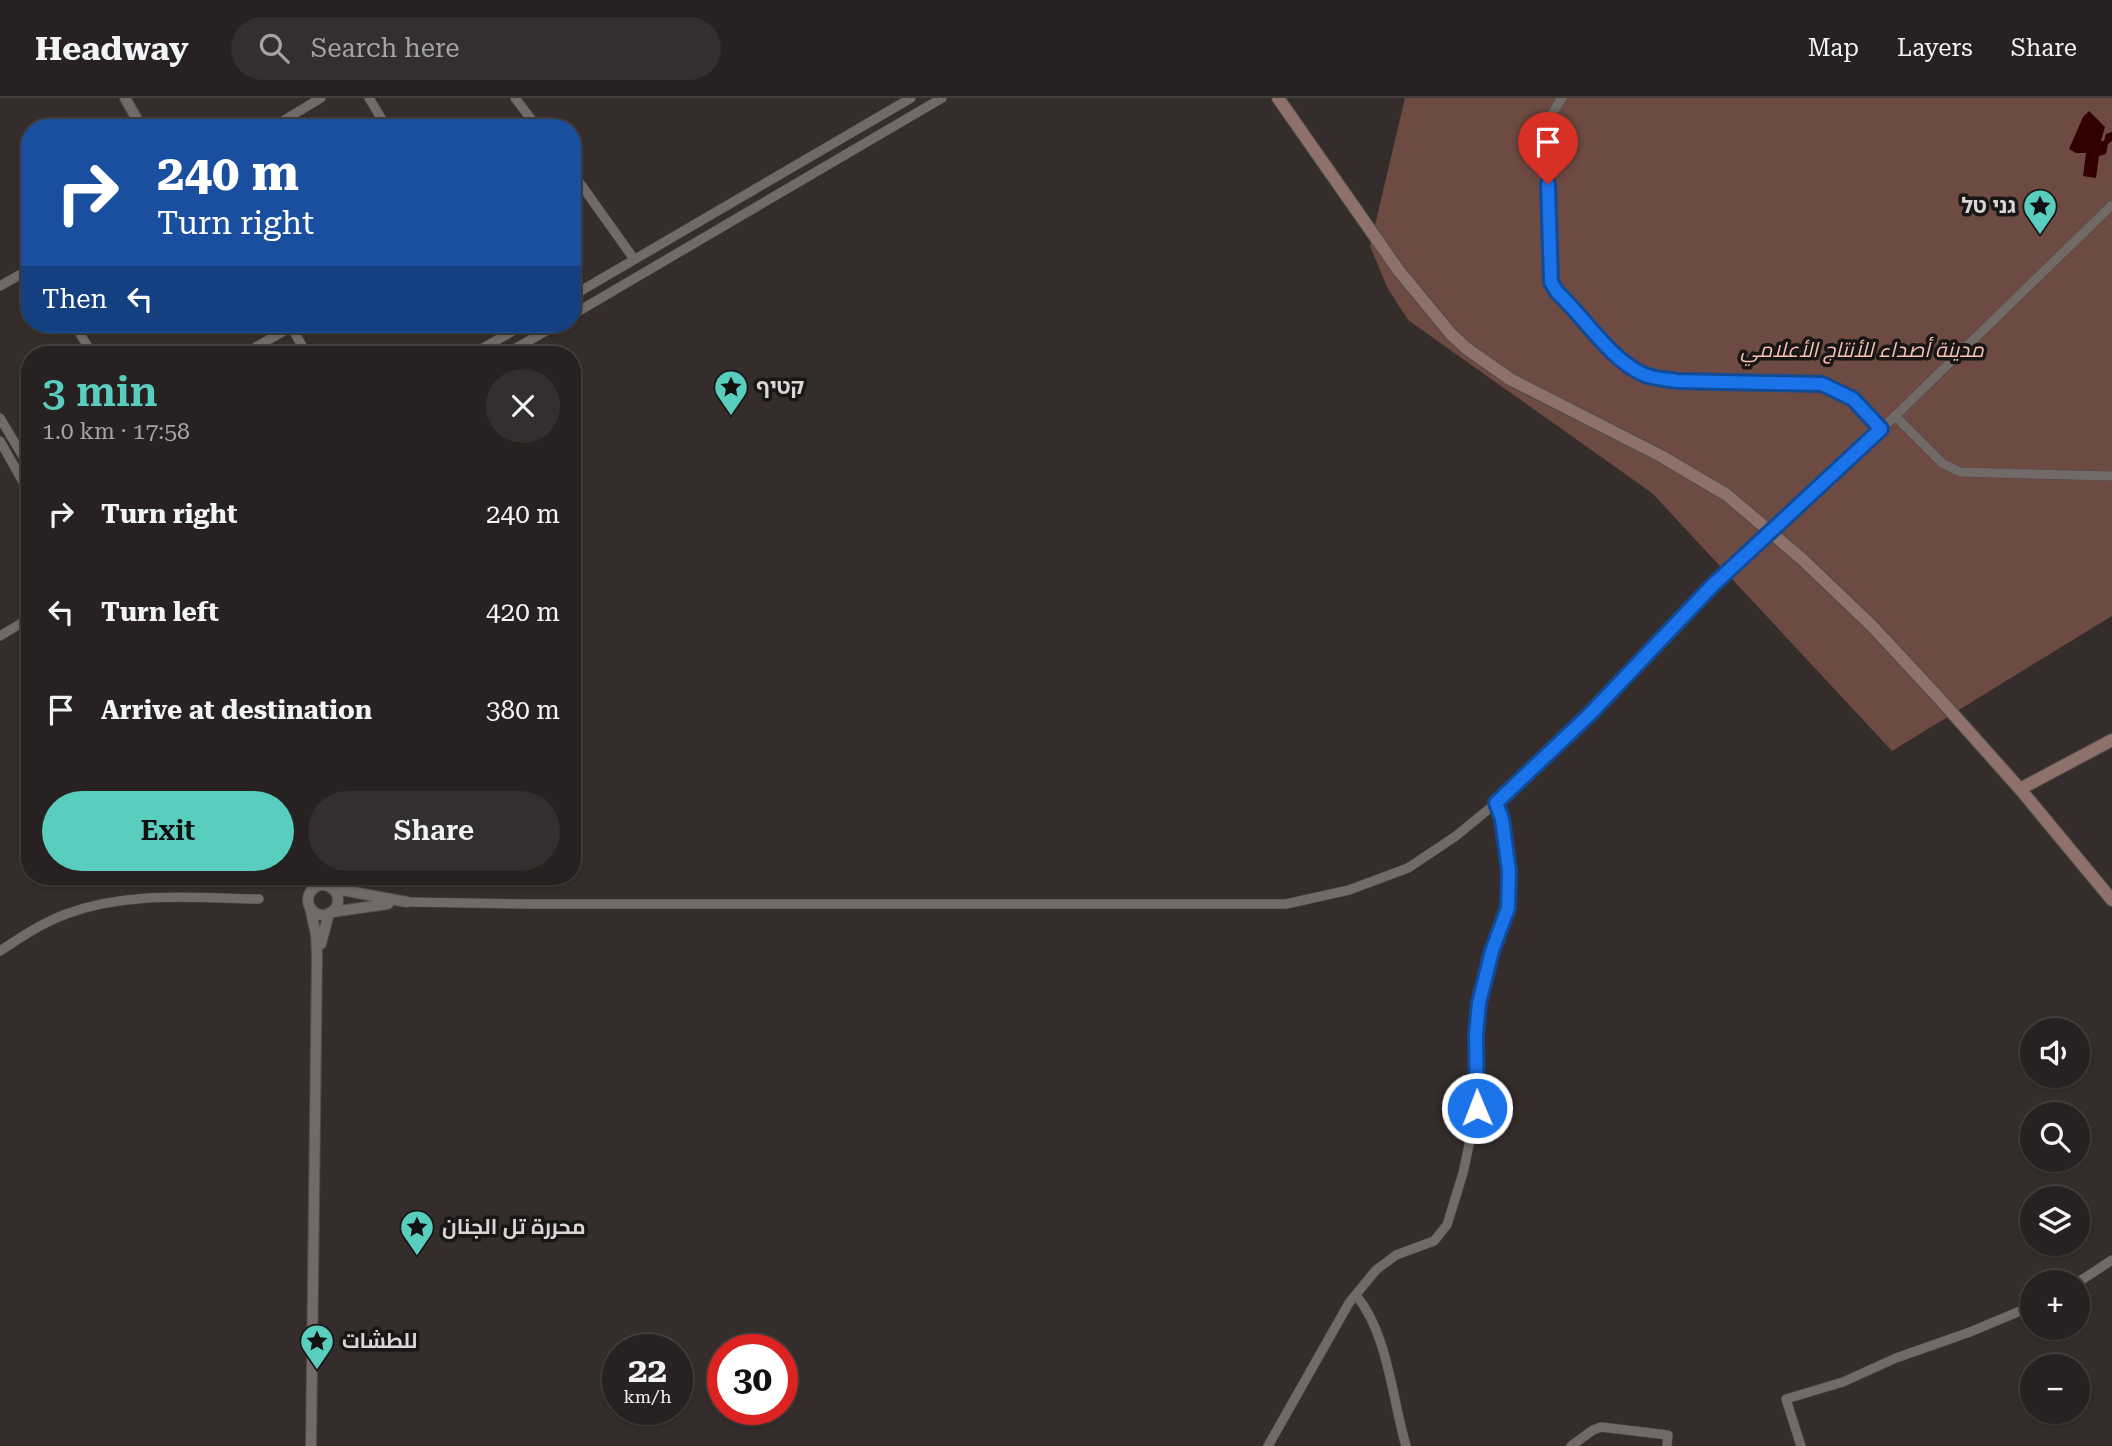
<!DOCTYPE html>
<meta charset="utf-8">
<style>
:root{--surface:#272221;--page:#332f2e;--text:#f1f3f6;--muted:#a4a4a5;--line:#433f3f;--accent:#59cebe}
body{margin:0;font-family:"Roboto Serif",Cairo,"Noto Sans Hebrew",serif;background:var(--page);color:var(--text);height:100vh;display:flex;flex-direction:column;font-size:26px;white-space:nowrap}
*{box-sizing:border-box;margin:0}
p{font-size:23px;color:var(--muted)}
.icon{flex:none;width:38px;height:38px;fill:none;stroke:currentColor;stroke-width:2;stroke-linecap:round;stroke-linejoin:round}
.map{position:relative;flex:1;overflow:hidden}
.side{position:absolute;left:21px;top:248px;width:560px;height:539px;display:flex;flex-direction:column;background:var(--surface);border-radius:28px;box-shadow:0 2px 5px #0004,0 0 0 2px var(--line)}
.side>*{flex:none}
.top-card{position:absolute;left:21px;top:21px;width:560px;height:214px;border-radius:28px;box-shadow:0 2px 5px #0004,0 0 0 2px var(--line);background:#1a4fa0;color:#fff;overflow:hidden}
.fabs{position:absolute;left:2020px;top:920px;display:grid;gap:14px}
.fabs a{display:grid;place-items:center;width:70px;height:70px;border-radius:50%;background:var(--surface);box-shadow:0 2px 5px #0004,0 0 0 2px var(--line);font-size:35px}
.speed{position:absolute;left:602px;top:1236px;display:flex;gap:14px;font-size:35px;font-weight:700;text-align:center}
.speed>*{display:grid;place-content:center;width:91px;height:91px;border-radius:50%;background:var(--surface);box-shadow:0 2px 5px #0004,0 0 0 2px var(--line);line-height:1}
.speed small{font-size:18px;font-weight:400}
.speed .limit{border:10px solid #d22;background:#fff;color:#111}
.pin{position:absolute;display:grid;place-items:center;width:60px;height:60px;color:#fff;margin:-72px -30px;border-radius:50% 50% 50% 0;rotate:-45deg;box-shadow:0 0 7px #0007}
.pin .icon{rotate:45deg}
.me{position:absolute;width:77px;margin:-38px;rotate:359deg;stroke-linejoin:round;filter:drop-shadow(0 0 5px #0008)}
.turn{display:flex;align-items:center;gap:24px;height:147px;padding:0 21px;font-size:32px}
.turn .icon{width:91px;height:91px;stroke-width:2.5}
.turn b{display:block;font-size:49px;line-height:60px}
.then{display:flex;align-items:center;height:66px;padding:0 21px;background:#0003;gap:14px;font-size:26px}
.round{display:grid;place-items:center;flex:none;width:74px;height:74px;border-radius:37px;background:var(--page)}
.headline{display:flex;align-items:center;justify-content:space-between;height:119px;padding:0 21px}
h1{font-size:42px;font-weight:600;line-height:52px;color:var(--accent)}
.button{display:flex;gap:14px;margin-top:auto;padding:14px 21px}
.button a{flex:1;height:80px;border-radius:42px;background:var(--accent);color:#111;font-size:28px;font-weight:600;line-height:80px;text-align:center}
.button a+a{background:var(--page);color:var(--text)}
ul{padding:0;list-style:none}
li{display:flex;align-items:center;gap:21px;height:98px;padding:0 21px}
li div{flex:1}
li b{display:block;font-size:26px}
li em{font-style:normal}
header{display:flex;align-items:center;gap:42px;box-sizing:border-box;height:98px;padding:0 35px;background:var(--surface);border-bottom:2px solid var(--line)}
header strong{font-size:33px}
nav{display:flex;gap:38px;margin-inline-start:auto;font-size:24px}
.search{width:490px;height:63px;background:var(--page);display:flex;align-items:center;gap:18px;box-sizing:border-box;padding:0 24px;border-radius:38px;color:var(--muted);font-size:26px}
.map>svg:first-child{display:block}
</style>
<header>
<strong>Headway</strong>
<div class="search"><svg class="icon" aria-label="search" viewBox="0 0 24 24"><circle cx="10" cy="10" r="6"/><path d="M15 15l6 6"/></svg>Search here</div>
<nav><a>Map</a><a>Layers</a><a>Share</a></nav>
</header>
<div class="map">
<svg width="2112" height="1348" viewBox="0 0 2112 1348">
<rect width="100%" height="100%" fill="#342d2c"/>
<!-- green -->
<polygon fill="#6d4a42" points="1405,0 2112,0 2112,518 1892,653 1652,395 1408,222 1387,189 1370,148"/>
<!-- water -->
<polygon fill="#320000" points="2089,13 2105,29 2101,43 2104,43 2106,36 2112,34 2112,43 2108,46 2106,56 2099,58 2096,80 2083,78 2086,55 2076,55 2069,51 2083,19"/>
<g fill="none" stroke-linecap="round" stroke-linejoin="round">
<!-- minor casing -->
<g stroke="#514b4a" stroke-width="10">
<g id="minor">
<polyline points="369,0 387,30"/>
<polyline points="515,0 538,30"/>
<path d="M1562,0l-9,14 -4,17v144l2,9 6,10c26,25 54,69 88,83 10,4 21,4 32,6l145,3 31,15 28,30"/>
<polyline points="271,30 321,0"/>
<polyline points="572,74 634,161"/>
<polyline points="0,188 30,171"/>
<polyline points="572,198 911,0"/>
<polyline points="572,217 942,0"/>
<polyline points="74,226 93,257"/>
<polyline points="291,228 307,257"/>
<polyline points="242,257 296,226"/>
<polyline points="471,257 525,226"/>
<polyline points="504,257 558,226"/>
<polyline points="1895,318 1942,365 1960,374 2112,378"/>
<polyline points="0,320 30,370"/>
<polyline points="0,343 30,396"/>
<polyline points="0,538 30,520"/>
<polyline points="315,779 325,788"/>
<polyline points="311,794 313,779"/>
<polyline points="407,804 529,806 1286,806 1349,792 1408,770 1456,738 1496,705 1590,616 1712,488 1895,318 2112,107"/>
<path d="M0,853c21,-14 42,-28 66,-37 62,-23 128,-16 193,-15"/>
<polyline points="2077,1185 2112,1162"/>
<path d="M1356,1197c32,39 36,103 50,151"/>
<polyline points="1268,1348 1349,1205 1376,1172 1396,1157 1434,1143 1447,1127 1463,1075 1477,1010 1476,936 1479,905 1492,853 1508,810 1509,773 1502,721 1496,705"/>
<polyline points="1571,1348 1593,1332 1601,1329 1668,1337 1667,1348"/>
<polyline points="1801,1348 1786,1301 1843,1284 1896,1260 1970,1234 2032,1208"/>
</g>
</g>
<!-- tertiary casing -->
<g stroke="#514b4a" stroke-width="12">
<g id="tertiary">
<polyline points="125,0 142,30"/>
<circle cx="323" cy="802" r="15"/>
<polyline points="331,790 407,804"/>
<polyline points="310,809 316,837 317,858 311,1348"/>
<polyline points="332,814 388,806"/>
<polyline points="321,846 329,815"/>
</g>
</g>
<!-- secondary casing -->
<g stroke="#514b4a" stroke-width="14">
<g id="secondary">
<polyline points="1278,0 1399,173 1451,236 1466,250 1510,281 1661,358 1727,397 1802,461 1872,528 1938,599 2020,691 2112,802"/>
<polyline points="2020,691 2112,642"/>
</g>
</g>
<!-- minor -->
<use href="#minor" stroke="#726a68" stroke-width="9"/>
<!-- tertiary -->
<use href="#tertiary" stroke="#726a68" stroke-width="10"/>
<!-- secondary -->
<use href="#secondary" stroke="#8d716a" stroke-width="12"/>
</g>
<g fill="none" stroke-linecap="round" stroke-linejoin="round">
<!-- route casing -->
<g stroke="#114b97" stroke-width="18">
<path id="route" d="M1477,1010l-1,-74 3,-31 13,-52 16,-43 1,-37 -7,-52 -6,-16 94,-89 122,-128 169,-157 -28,-30 -31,-15 -145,-3c-11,-2 -22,-2 -32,-6 -34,-14 -61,-58 -88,-83l-6,-10 -3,-98"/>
</g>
<!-- route -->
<use href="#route" stroke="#1a73e8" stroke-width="12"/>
</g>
<!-- icons -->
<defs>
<g id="sight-pin" transform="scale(1.75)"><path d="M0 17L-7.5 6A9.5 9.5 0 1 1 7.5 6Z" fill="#59cebe" stroke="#191616"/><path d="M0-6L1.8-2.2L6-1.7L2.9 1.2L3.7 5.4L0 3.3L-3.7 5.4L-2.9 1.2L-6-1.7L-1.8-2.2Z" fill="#111"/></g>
</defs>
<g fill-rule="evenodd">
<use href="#sight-pin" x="2040" y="108"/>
<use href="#sight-pin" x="731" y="289"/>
<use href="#sight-pin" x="417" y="1129"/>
<use href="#sight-pin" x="317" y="1243"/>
</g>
<g text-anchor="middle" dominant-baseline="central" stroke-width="7" stroke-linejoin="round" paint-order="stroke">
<!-- poi labels -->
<g font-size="21" font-weight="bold" fill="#dad6d5" stroke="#191616" text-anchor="start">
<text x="2016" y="108" text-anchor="end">גני טל</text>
<text x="756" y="289">קטיף</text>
<text x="442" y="1129">محررة تل الجنان</text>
<text x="342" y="1243">للطشات</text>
</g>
<!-- park labels -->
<g font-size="21" font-style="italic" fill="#f8c0b3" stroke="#191616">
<text x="1862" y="252">مدينة أصداء للأنتاج الأعلامي</text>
</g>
</g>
</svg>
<div class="fabs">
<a><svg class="icon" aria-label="sound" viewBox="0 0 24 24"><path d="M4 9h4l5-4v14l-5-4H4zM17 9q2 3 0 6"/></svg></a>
<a><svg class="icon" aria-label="search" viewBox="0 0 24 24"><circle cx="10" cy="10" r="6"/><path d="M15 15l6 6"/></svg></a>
<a><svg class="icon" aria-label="layers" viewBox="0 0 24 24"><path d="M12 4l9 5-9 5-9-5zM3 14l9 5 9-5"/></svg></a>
<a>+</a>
<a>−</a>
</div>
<div class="speed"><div>22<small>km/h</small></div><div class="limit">30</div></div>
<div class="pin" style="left:1548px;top:86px;background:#d93025"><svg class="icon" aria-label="arrive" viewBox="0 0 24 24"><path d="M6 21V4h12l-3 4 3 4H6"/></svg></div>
<svg class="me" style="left:1477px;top:1010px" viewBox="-20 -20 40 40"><circle r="17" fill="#1a73e8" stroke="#fff" stroke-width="3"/><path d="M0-11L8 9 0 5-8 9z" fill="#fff"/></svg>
<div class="top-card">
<div class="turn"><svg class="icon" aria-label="right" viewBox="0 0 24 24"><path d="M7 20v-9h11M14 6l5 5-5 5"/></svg><div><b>240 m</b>Turn right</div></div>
<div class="then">Then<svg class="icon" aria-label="left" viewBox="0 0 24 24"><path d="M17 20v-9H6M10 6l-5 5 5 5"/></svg></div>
</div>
<section class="side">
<div class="headline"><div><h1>3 min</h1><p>1.0 km · 17:58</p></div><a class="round"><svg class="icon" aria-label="close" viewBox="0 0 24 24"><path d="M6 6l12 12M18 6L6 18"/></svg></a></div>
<ul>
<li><svg class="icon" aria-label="right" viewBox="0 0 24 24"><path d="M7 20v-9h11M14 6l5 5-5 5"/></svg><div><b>Turn right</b></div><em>240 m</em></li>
<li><svg class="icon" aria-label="left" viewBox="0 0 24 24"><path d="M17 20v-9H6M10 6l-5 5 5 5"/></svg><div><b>Turn left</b></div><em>420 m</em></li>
<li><svg class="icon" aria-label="arrive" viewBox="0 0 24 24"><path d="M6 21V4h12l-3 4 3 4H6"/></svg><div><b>Arrive at destination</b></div><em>380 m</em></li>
</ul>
<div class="button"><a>Exit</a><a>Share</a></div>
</section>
</div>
